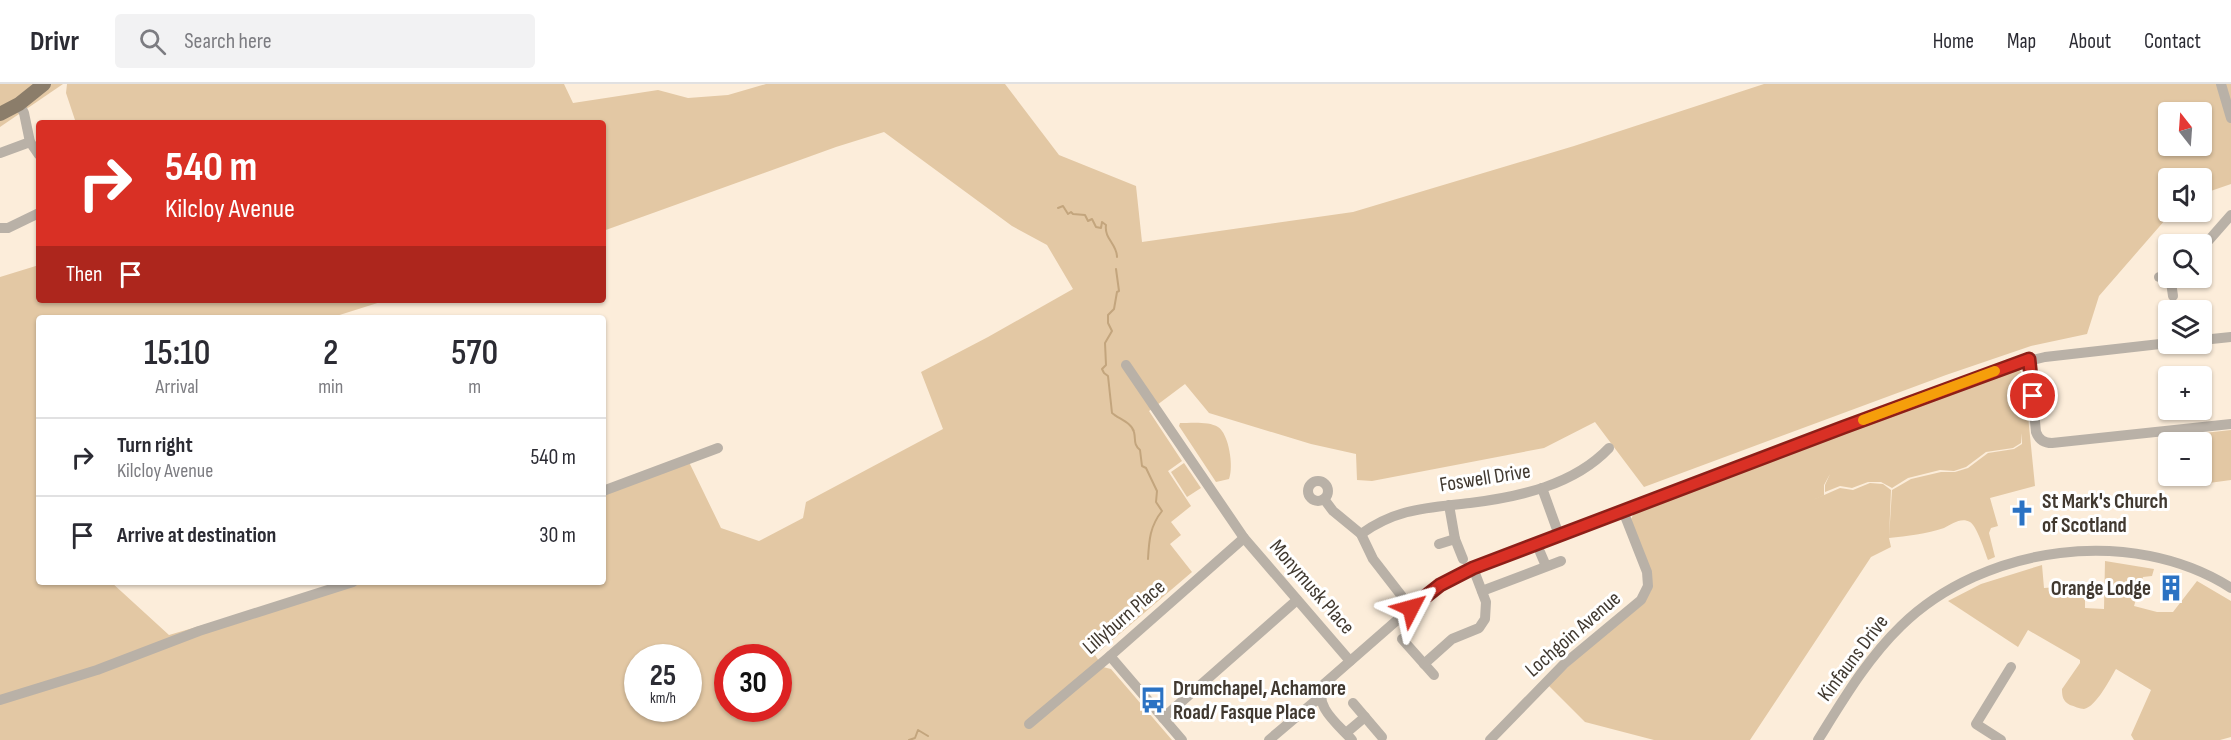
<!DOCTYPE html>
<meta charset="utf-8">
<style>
:root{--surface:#fff;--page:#f2f2f3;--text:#2b2b33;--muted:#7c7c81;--line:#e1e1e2}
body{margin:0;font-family:"Sofia Sans Condensed",sans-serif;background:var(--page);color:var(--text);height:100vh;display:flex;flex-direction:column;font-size:22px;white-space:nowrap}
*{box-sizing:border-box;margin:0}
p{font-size:20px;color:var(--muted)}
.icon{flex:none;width:33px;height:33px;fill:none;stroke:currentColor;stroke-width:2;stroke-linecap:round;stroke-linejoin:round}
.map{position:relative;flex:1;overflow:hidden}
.drawer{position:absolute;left:36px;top:231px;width:570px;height:270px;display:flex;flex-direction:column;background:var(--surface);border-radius:6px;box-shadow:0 2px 4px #0004}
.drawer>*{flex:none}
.top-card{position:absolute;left:36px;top:36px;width:570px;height:183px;border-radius:6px;box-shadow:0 2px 4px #0004;background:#d93025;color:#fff;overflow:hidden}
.needle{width:39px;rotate:343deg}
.fabs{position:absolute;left:2158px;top:18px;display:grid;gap:12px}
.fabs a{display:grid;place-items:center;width:54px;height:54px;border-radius:6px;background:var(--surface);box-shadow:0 2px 4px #0004;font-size:30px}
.speed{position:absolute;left:624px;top:560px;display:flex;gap:12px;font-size:30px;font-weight:700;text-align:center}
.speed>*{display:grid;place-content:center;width:78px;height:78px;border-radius:50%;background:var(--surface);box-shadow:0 2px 4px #0004;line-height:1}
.speed small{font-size:15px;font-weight:400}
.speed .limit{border:9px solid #d22;background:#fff;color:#111}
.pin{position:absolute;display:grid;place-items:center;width:51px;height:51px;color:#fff;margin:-26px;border:3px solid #fff;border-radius:50%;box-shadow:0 2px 6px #0007}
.me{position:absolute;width:66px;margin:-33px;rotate:51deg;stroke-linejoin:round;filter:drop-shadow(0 0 4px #0008)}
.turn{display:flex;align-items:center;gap:21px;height:126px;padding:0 30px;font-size:27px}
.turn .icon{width:78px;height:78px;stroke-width:2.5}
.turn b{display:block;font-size:42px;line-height:51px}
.then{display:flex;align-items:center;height:57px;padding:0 30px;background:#0003;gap:12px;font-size:22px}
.eta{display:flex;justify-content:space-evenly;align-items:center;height:102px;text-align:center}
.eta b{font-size:36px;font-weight:600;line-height:42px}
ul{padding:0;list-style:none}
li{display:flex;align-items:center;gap:18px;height:78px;padding:0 30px;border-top:2px solid var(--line)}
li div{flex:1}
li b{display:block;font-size:22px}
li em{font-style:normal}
header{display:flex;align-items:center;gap:36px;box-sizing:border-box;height:84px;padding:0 30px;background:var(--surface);border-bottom:2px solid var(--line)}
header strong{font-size:28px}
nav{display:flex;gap:33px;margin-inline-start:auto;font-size:21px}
.search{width:420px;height:54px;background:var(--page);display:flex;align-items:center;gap:15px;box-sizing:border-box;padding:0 21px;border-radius:6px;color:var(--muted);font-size:22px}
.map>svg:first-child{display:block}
</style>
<header>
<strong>Drivr</strong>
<div class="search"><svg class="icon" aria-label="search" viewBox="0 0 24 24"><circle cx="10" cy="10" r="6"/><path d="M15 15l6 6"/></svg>Search here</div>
<nav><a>Home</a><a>Map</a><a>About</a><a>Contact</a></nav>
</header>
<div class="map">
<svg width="2231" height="656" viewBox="0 0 2231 656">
<rect width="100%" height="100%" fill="#fcedda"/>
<!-- green -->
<g fill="#e3c8a4" fill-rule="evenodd">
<polygon points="0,0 63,0 0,43"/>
<path d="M67,0h497l9,19 85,-13 30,8 40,-3 38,-11h239l54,71 77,31 6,56 211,-30 221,-66 190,-62h467v100l-29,10v-16h-33v34h3l-73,84 -12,38 -56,12 -85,29 -302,112 -49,-65 -51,26 -172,33 -15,-1 -1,-26 -45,-10 -102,-31 -24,-29 -36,27 33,50 -14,10 23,35 -20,16 10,13 -11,9 22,28 -97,83 8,12 8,2 61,71h-1172v-463l39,-12v35h348l-57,18h-291v264h72l58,53 180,-53h254v-90l85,-32 33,68 38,13 44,-23 3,-16 137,-73 -22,-57 67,-35 85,-48 -26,-44 -35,-19 -128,-94 -48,15 -233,84v-108h-527l-10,-30zM2169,28h33v34h-33zM638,573h50v51h-50zM728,573h50v51h-50z"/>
<path d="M2018,284l6,8 11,110 -45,12 8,28 -7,2 -2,5 6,24 -7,3c-3,-8 -11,-34 -18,-38 -9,-5 -18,2 -26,6 -17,6 -37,8 -55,10l2,9 -20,10 -121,183h-96l-69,-18 -37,-37 103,-94 -20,-72 3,-6zM2022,349v11l-8,5 -26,4 -20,15 -13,4h-14l-30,7 -19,11 -3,48 2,-48 -8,-6 -13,-1 -17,7 -13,-2 -34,15 18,-8v-10l6,-11 -5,11v7l15,-6 12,2 16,-6h13l11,6 16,-10 32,-8 14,1 12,-4 20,-15 27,-4 8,-5z"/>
<path d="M1180,339c10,0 29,-2 38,4 11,7 16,40 11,52l-13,3 -37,-56z"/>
<polygon points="2231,346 2231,396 2209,399 2204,349"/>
<polygon points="1184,379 1201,404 1187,413 1171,388"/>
<path d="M2105,477l49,8 -2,7 -9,1 -9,29 23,6h16l24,-31 34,20v136l-11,3h-86l-3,-5 20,-45 -35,-21c-6,10 -20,38 -32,40 -4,0 -10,-3 -14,-4 -7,-4 -8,-8 -8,-16l18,-26v-3l-52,-30 -10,17 -70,-46 33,-17 61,-19 2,23 41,-3v23l19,1z"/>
</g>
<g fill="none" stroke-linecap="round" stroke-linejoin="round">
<!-- stream -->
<g stroke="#c3a57d" stroke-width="2">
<path d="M1058,124l5,-2 5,8 3,-2 2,2 12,1 3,6 4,-2 4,8 5,1 1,-6 4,3c-2,14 11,19 11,32"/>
<path d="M1116,185l3,22 -2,1 -3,17 -6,6v8l4,8 -7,12 1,22 -4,4 2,4 4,3 4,37c7,6 20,10 22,19 2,8 -1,12 6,18l2,16 4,2 11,23 -1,11 6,9c-12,15 -13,29 -14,48"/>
<polyline points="909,656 915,654 918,646 928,652"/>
</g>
<!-- minor -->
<g stroke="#b9b1a7" stroke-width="10">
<polyline points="2221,0 2231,34"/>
<polyline points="19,20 24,29 30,58 39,71"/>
<polyline points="0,69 30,58"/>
<polyline points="0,144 8,144 39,129"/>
<polyline points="2202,164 2231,131"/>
<polyline points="2159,193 2171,198"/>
<polyline points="2173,212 2171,198 2175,194"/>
<polyline points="2202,256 2231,253"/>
<path d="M2029,275l7,73c3,8 8,11 16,11l179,-19"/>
<polyline points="1126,281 1244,454 1350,577"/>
<circle cx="1318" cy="407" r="10"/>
<polyline points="1542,404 1559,451"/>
<polyline points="603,407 718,364"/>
<polyline points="1324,415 1333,427 1361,450 1373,475 1411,524"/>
<polyline points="1449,421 1455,455 1463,475"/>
<path d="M1361,450c36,-26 67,-26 109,-31 49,-6 104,-18 139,-55"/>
<polyline points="1439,460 1455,455"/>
<polyline points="1540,468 1546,482"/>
<polyline points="1482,507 1561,477"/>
<polyline points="1402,555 1434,591"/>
<polyline points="1110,572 1182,656"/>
<polyline points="1424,580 1452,555 1479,544 1485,535 1486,518 1473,484"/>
<polyline points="0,616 97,586 199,547 353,498"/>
<polyline points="1353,619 1382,653"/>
<polyline points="1163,634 1297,516"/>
<polyline points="1029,640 1110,572 1244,454"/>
<polyline points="1346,649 1365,633"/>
<polyline points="1269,656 1314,618 1320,615"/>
<path d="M1352,656c-13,-15 -40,-34 -28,-56l103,-90 22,-14 24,-12 535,-202 37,-9 124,-14"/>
<polyline points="1490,656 1564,580 1641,516 1648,502 1647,488 1623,427"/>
<path d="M1818,656c25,-40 49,-81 83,-114 83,-81 231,-101 330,-38"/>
<polyline points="2001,656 1976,640 2011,583"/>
</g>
<!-- major -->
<polyline stroke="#8b7d6a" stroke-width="14" points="0,30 19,20 44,0"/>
</g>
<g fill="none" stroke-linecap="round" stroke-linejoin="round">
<!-- route casing -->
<g stroke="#8d1f18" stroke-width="15">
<polyline id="route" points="1411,524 1440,501 1473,484 1844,343 2029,275 2033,312"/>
</g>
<!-- route -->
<use href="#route" stroke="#d93025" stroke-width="10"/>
<!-- slow -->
<polyline stroke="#f59e0b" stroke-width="10" points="1863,336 1995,287"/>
</g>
<!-- icons -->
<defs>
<g id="church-bare" transform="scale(2.07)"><path d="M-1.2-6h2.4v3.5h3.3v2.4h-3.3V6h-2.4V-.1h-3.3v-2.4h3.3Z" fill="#2b72c3" stroke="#fff" stroke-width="2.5" paint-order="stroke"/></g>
<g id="building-bare" transform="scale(2.07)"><path d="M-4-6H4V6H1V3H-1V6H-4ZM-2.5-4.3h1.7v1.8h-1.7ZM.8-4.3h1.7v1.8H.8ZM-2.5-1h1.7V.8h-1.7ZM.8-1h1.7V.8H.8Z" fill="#2b72c3" stroke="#fff" stroke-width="2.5" paint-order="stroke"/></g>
<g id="bus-bare" transform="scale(2.07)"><path d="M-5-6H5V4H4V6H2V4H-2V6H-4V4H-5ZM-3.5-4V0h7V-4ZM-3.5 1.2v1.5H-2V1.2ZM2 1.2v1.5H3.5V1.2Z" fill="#2b72c3" stroke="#fff" stroke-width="2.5" paint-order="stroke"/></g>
</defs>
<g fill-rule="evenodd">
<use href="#church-bare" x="2022" y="429"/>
<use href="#building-bare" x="2171" y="504"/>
<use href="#bus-bare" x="1153" y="616"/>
</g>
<g text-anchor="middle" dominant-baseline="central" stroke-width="6" stroke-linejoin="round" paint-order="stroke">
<!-- street labels -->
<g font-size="21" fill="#413930" stroke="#fff">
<text transform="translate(1485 394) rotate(-9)">Foswell Drive</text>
<text transform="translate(1312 503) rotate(49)">Monymusk Place</text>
<text transform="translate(1124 533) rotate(-41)">Lillyburn Place</text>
<text transform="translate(1573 550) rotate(-41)">Lochgoin Avenue</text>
<text transform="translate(1853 574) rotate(-53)">Kinfauns Drive</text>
</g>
<!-- poi labels -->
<g font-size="21" font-weight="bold" fill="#413930" stroke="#fff" text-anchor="start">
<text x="2042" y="417">St Mark's Church<tspan x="2042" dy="24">of Scotland</tspan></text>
<text x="2151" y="504" text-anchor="end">Orange Lodge</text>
<text x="1173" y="604">Drumchapel, Achamore<tspan x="1173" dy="24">Road/ Fasque Place</tspan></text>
</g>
</g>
</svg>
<div class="fabs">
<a><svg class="needle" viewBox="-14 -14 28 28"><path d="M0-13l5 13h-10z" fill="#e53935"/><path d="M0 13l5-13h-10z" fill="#7c7c81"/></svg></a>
<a><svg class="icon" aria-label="sound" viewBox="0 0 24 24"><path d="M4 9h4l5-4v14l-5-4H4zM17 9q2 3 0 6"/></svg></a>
<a><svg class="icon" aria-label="search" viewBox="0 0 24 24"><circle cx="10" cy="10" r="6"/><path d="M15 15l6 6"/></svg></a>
<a><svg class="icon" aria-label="layers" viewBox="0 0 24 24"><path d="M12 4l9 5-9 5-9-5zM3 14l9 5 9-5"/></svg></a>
<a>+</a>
<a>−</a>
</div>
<div class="speed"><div>25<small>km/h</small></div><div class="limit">30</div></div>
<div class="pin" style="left:2033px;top:312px;background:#d93025"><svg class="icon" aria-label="arrive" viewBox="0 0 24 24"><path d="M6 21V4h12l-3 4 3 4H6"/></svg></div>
<svg class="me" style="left:1411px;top:524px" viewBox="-20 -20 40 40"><path d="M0-17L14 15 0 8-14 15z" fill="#d93025" stroke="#fff" stroke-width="4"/></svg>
<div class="top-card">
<div class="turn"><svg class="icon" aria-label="right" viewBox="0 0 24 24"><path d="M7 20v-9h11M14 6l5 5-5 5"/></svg><div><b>540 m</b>Kilcloy Avenue</div></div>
<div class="then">Then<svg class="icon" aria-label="arrive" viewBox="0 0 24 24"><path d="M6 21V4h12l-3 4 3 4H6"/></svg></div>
</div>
<section class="drawer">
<div class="eta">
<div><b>15:10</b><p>Arrival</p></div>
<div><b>2</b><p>min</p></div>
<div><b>570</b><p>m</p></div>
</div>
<ul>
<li><svg class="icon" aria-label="right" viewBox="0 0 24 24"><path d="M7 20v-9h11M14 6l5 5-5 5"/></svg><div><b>Turn right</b><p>Kilcloy Avenue</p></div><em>540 m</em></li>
<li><svg class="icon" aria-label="arrive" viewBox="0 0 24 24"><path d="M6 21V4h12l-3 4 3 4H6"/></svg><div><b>Arrive at destination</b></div><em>30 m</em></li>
</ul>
</section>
</div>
